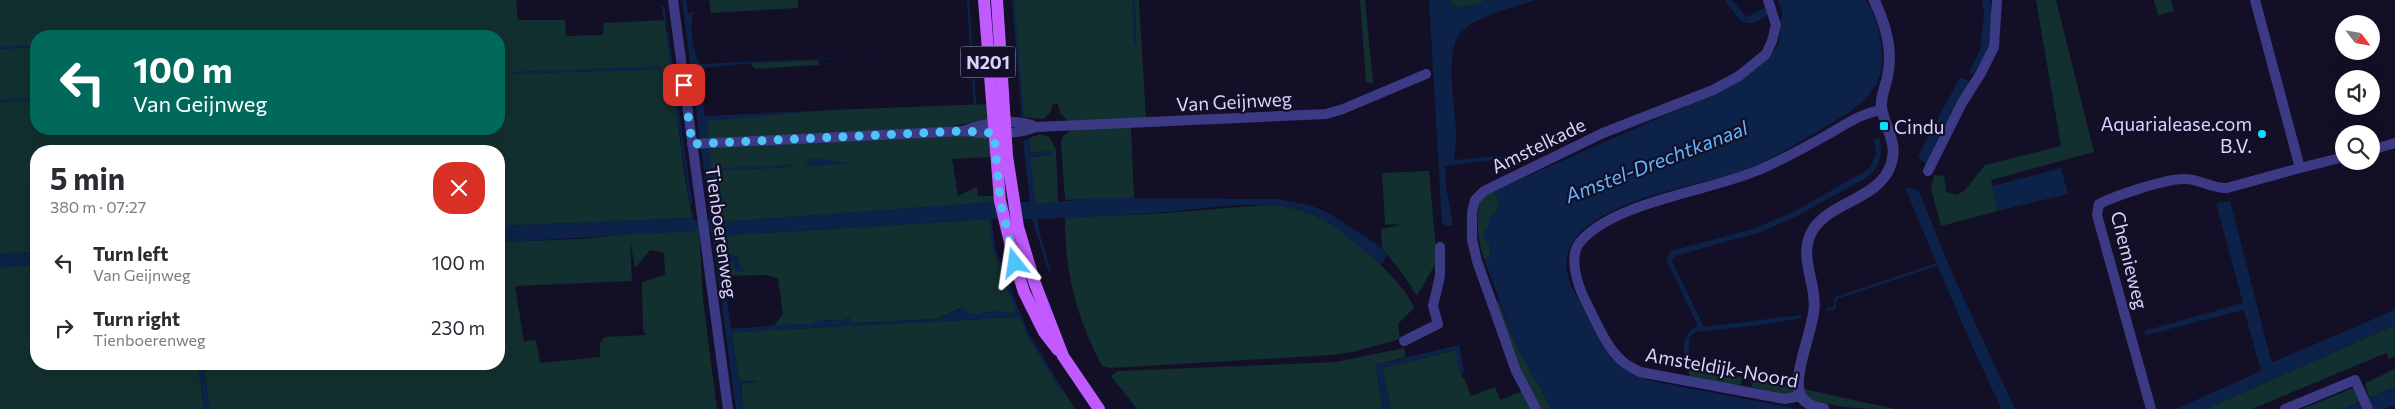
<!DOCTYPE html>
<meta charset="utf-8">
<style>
:root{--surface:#fff;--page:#f2f2f3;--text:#2b2b33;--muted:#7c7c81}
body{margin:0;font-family:Commissioner,sans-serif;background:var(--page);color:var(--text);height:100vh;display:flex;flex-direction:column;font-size:19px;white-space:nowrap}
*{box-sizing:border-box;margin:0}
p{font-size:16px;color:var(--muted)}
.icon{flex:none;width:28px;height:28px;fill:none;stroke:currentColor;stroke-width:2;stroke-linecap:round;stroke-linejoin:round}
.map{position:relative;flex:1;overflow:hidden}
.sheet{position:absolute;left:30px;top:145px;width:475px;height:225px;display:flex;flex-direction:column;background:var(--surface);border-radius:20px;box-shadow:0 5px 20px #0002}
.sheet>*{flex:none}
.top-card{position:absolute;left:30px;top:30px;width:475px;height:105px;border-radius:20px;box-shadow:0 5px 20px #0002;background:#00695c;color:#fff;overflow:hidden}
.needle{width:32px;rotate:121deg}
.controls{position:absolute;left:2335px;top:15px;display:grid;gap:10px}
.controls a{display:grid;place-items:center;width:45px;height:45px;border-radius:50%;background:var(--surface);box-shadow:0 5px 20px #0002;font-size:25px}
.pin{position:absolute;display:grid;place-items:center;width:42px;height:42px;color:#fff;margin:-21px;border-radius:10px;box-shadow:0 2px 8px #0006}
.me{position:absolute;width:55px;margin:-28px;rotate:345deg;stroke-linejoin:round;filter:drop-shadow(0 0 4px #0008)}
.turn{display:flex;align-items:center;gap:18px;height:105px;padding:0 20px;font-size:22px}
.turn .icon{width:65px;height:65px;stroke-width:2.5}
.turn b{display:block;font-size:35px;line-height:42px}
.round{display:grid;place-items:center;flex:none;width:52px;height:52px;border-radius:20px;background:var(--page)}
.overview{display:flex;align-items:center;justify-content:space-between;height:85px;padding:0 20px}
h1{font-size:30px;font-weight:700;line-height:38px}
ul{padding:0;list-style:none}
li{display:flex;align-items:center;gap:15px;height:65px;padding:0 20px}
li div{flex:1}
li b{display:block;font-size:19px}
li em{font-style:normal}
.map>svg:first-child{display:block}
</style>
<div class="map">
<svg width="2395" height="409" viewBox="0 0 2395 409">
<rect width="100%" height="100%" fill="#130f26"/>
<!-- green -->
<g fill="#12302f" fill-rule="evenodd">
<path d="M0,0h516l2,20h47l1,16 37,-1 1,-12 61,-3 19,151 8,47 -193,8v-75h-463v101l-36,2zM36,36h463v93h-463z"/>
<polygon points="709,0 798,0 798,8 711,13"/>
<polygon points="1013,0 1139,0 1146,119 1068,121 1060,113 1058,104 1052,104 1051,111 1044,119 1023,117"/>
<polygon points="1360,0 1365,0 1373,83 1366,82"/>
<path d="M1452,0h36c-12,4 -24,9 -37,6z"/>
<polygon points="2036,0 2056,0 2094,152 1991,180 1998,211 1941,226 1931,189 1934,175 1944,176 1946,192 1957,195 1965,190 1985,165 2061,146"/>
<polygon points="2154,0 2171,0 2174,11 2158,15"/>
<polygon points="818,60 819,65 755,69 750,63"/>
<polygon points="988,104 989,120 946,127 708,139 707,121 711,119 831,110"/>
<polygon points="1131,126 1134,198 1065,200 1061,142 1063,136 1071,130"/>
<polygon points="957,134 990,138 992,157 952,159 958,196 977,187 978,196 996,196 997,202 721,222 716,217 709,149 741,144"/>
<polygon points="1040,134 1049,137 1056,150 1058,202 1055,203 1035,204 1030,157 1052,155 1052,151 1030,153 1029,138"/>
<polygon points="1429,171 1437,261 1417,296 1405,277 1382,248 1381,229 1404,224 1385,225 1382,173"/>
<path d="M1494,191l6,15 -12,21 3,30 -7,2c-7,-22 -10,-44 -1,-65z"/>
<path d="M1265,205c19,0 39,5 56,13 24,12 85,65 93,90l-16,16 2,15 -47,13 -21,3 -221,13 -9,-2c-26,-50 -37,-92 -37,-149l89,-3z"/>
<polygon points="990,219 994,249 1016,312 1013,314 996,310 975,315 959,309 937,319 853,323 846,319 841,321 823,320 811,324 774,326 783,314 778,279 768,275 724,276 722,261 725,258 739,264 738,257 722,253 717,236"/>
<path d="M699,227l4,72 14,110h-507l-7,-45h296v-122l80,-3zM630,240l5,28 15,-18 14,3 1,22 -23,7 1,47 3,6 -41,2 -5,6v14l-60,6 -4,-23 -12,1 -9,-55 117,-5z"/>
<polygon points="36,265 36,364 198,364 204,407 202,409 0,409 0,267"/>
<path d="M1497,298l19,47 36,64h-12c-13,-22 -43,-87 -43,-111z"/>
<polygon points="1021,317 1028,335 1075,409 743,409 741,384 757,381 739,381 732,333 735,332"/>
<polygon points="2395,325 2395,356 2389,359 2386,353 2252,409 2206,409"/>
<polygon points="1404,348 1406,357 1375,365 1383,409 1137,409 1111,376 1118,371 1336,362"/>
<polygon points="1456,350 1461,376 1464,378 1471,396 1495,387 1500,400 1523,391 1533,409 1391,409 1382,368"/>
<polygon points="1687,366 1742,377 1741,384 1736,386 1690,377"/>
<polygon points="2395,369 2395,387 2369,398 2365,383"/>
<polygon points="1751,379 1794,388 1795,393 1786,395 1752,387"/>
<polygon points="2353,388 2361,401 2343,409 2302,409"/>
<path d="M1804,389l91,20c-29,0 -63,0 -89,-12z"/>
</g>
<!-- water -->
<g fill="#0c2248">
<path d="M682,0h4l2,13 6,-1c-6,12 -1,40 6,52l200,-9 -150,8 -49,5 -3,5 7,43 126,-6 -124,11 9,96 5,5 270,-20h39l-7,-61 6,-3 1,15 22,-2v4l-22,2 6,47 62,-6 180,1 31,6 18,7 51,33 9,10 -6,10c-23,-19 -45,-42 -74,-52 -47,-17 -102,-3 -151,0 -39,3 -78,4 -118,6l1,12 12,41 -2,1 -17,-54h-42l-272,17 4,17 16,4 1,7 5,5 -1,3 -7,-1 -4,-11 -4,-3 -6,4 9,68 62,-5h18l11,-4 19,1 8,-4 4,6 84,-4 27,-11 2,3 9,4 21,-5 17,4 3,-2 -18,-49h2l21,54 -286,15 -3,2 7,47 18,1 -17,2 3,25h-7l-24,-175 -4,-6 -9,-1 -5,5c-65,1 -130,8 -195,10v-16l193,-8 7,5 11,-4z"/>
<path d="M1429,0h23l-1,6c14,4 26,-5 39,-6 15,0 30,0 45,0 -22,8 -62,16 -76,35 -15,22 -3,73 -3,99 0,8 -1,17 -2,26l44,-4 7,2 -60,8 1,20 7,39 -6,1 -5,-3z"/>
<path d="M1725,0h7l14,17 19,-9 4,5c-23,21 -31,6 -44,-13z"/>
<path d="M1778,0h87c11,13 16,36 17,53 3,38 -24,54 -52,71 -29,17 -58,36 -90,48 -44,15 -184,32 -173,100 2,12 9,23 15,34 18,36 28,61 69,75l148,28h-247l-36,-64 -32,-86 7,-2 -1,-13 -5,-1 -1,-12 4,-4 3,-14h6l3,-7 -6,-15 219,-97 47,-30 12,-10 7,-11 3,-32z"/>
<path d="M1982,0h8c3,22 3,58 -18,74l-3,-2 11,-22 4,-36z"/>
<polygon points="1963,78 1970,82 1927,166 1918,156 1959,79"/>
<path d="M1879,137c4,18 2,30 -13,41l-71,39 -34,15 -86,24 -3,5 32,66 97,-12v3l-40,7 -66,7 -6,6v21l2,8 -4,-1c-6,-15 -4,-34 11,-40l-32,-67 5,-8 82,-22 46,-20 71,-41 6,-15 -2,-13z"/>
<polygon points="811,157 853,164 805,166"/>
<polygon points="2061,168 2068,194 1998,211 1992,186"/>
<path d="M1905,188h6l8,3 33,82 63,136h-13c-36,-72 -65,-146 -97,-221z"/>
<polygon points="2230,201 2271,360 2273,362 2395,310 2395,325 2206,409 2176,409 2261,371 2244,310 2146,335 2144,331 2243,303 2216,203"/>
<polygon points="36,252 36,265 0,267 0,254"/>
<polygon points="1459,345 1464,372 1461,376 1455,350 1382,368 1391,409 1383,409 1375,365"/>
<polygon points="198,364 203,364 210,409 202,409 204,407"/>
<polygon points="2395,387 2395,405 2385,409 2343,409"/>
</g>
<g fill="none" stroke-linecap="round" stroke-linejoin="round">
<!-- stream -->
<g stroke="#0c2248" stroke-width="2.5">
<polyline points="968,0 975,104"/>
<polyline points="1013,0 1023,117"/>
<polyline points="1134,0 1135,44"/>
<polyline points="663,7 666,24"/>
<polyline points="667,33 672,67"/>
<polyline points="0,48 36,46"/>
<polyline points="668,67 672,67 674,81"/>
<polyline points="513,73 660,68"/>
<polyline points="499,74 503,74"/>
<polyline points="675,90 691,204"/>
<polyline points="0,101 36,99"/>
<polyline points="712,170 791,166"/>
<polyline points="692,218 693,213"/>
<polyline points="990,219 994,249 1014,301"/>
<polyline points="1017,308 1028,335 1061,389"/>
<polyline points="1827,309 1834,309 1836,298 1938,264"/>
</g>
<!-- minor -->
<g stroke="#3d3a85" stroke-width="10">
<polyline points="673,0 728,409"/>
<polyline points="2255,0 2300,168 2344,157"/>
<path d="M966,130c21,-8 50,-12 70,-3"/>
<path d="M692,144l271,-13c22,3 52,5 73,-4l290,-13 17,-5 83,-35"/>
<polyline points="2371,150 2395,143"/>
<polyline points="1928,171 1962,103 1981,73 1994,47 1997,0"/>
<polyline points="1404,341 1438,324 1433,306 1440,276 1440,247"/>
<path d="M1801,396l-16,3 -145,-27c-6,-3 -14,-7 -19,-12 -16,-15 -25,-39 -35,-58 -8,-16 -19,-46 -5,-61 34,-39 128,-50 175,-70 25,-10 48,-23 71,-36 18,-10 34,-22 55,-25"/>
<polyline points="1536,409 1516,371 1477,261 1472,240 1472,212 1475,200 1484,191 1603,133 1713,90 1739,76 1766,54 1772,41 1776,25 1768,0"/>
<path d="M2151,409l-54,-194 2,-11c16,-8 68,-26 86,-25 15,0 27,10 42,9l73,-20"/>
<polyline points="2285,409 2355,380 2368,409"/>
</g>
<!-- tertiary -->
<path stroke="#3d3a85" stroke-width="11" d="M1824,409c-10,-2 -24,-6 -25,-19 -4,-21 13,-58 15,-81 3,-28 -18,-54 0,-81 19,-27 67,-30 77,-64 7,-21 -5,-34 -9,-54 -3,-13 5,-25 6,-37 5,-25 -3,-50 -14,-73"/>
<!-- primary -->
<g stroke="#c25bff" stroke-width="12">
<polyline points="984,0 1000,201 1015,263 1024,292 1044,332 1058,350"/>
<polyline points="997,0 1007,156 1018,227 1034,281 1063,356 1099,409"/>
</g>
</g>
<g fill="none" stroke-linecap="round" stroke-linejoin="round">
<!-- route -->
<polyline stroke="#4fc3f7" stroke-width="9" stroke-dasharray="0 16.2" points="684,85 692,144 963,131 994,133 1000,201 1015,263"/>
</g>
<!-- markers -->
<g fill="#00e5ff" stroke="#130f26" stroke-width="2">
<rect x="1879" y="121" width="10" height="10" rx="2.5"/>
<circle cx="2262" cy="134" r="5"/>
</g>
<g text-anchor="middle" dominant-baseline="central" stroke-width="4.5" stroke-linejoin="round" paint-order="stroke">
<!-- shield labels -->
<rect fill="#130f26" stroke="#9e99be" stroke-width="1" x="960.5" y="46.5" width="55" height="31" rx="4"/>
<g font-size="18" font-weight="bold" fill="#d9d4ff">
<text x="988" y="62">N201</text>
</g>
<!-- street labels -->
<g font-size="19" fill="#d9d4ff" stroke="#130f26">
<text transform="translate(1234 101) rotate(-3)">Van Geijnweg</text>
<text transform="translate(1538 145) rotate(-26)">Amstelkade</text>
<text transform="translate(722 232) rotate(82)">Tienboerenweg</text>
<text transform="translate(2130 260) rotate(76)">Chemieweg</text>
<text transform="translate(1722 367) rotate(10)">Amsteldijk-Noord</text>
</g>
<!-- poi labels -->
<g font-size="19" fill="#d9d4ff" stroke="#130f26" text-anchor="end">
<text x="2252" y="123">Aquarialease.com<tspan x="2252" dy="22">B.V.</tspan></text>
<text x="1894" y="126" text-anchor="start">Cindu</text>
</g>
<!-- water labels -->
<g font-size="20" font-style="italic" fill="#62b6ff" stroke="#130f26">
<text transform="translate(1656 161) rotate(-21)">Amstel-Drechtkanaal</text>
</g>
</g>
</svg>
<div class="controls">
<a><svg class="needle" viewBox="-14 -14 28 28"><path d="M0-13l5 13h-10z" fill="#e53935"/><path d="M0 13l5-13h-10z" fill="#7c7c81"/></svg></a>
<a><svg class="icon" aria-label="sound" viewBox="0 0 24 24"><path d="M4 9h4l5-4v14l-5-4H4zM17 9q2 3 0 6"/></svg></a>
<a><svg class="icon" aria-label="search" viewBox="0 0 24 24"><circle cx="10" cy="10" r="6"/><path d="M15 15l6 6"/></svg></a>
</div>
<div class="pin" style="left:684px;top:85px;background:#d93025"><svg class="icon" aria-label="arrive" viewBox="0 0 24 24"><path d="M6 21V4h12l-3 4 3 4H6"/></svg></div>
<svg class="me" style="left:1015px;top:263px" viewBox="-20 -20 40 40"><path d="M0-17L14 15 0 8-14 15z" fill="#4fc3f7" stroke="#fff" stroke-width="4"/></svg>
<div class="top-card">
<div class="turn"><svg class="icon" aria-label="left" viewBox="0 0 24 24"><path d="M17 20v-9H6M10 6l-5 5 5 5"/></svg><div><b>100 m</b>Van Geijnweg</div></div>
</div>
<section class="sheet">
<div class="overview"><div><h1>5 min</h1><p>380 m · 07:27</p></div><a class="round" style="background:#d93025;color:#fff"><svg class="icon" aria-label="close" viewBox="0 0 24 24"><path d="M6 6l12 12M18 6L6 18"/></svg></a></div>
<ul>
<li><svg class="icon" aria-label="left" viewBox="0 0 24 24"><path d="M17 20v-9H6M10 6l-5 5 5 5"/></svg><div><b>Turn left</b><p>Van Geijnweg</p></div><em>100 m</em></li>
<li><svg class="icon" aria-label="right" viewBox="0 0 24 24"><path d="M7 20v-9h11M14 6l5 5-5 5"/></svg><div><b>Turn right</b><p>Tienboerenweg</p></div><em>230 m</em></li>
</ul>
</section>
</div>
